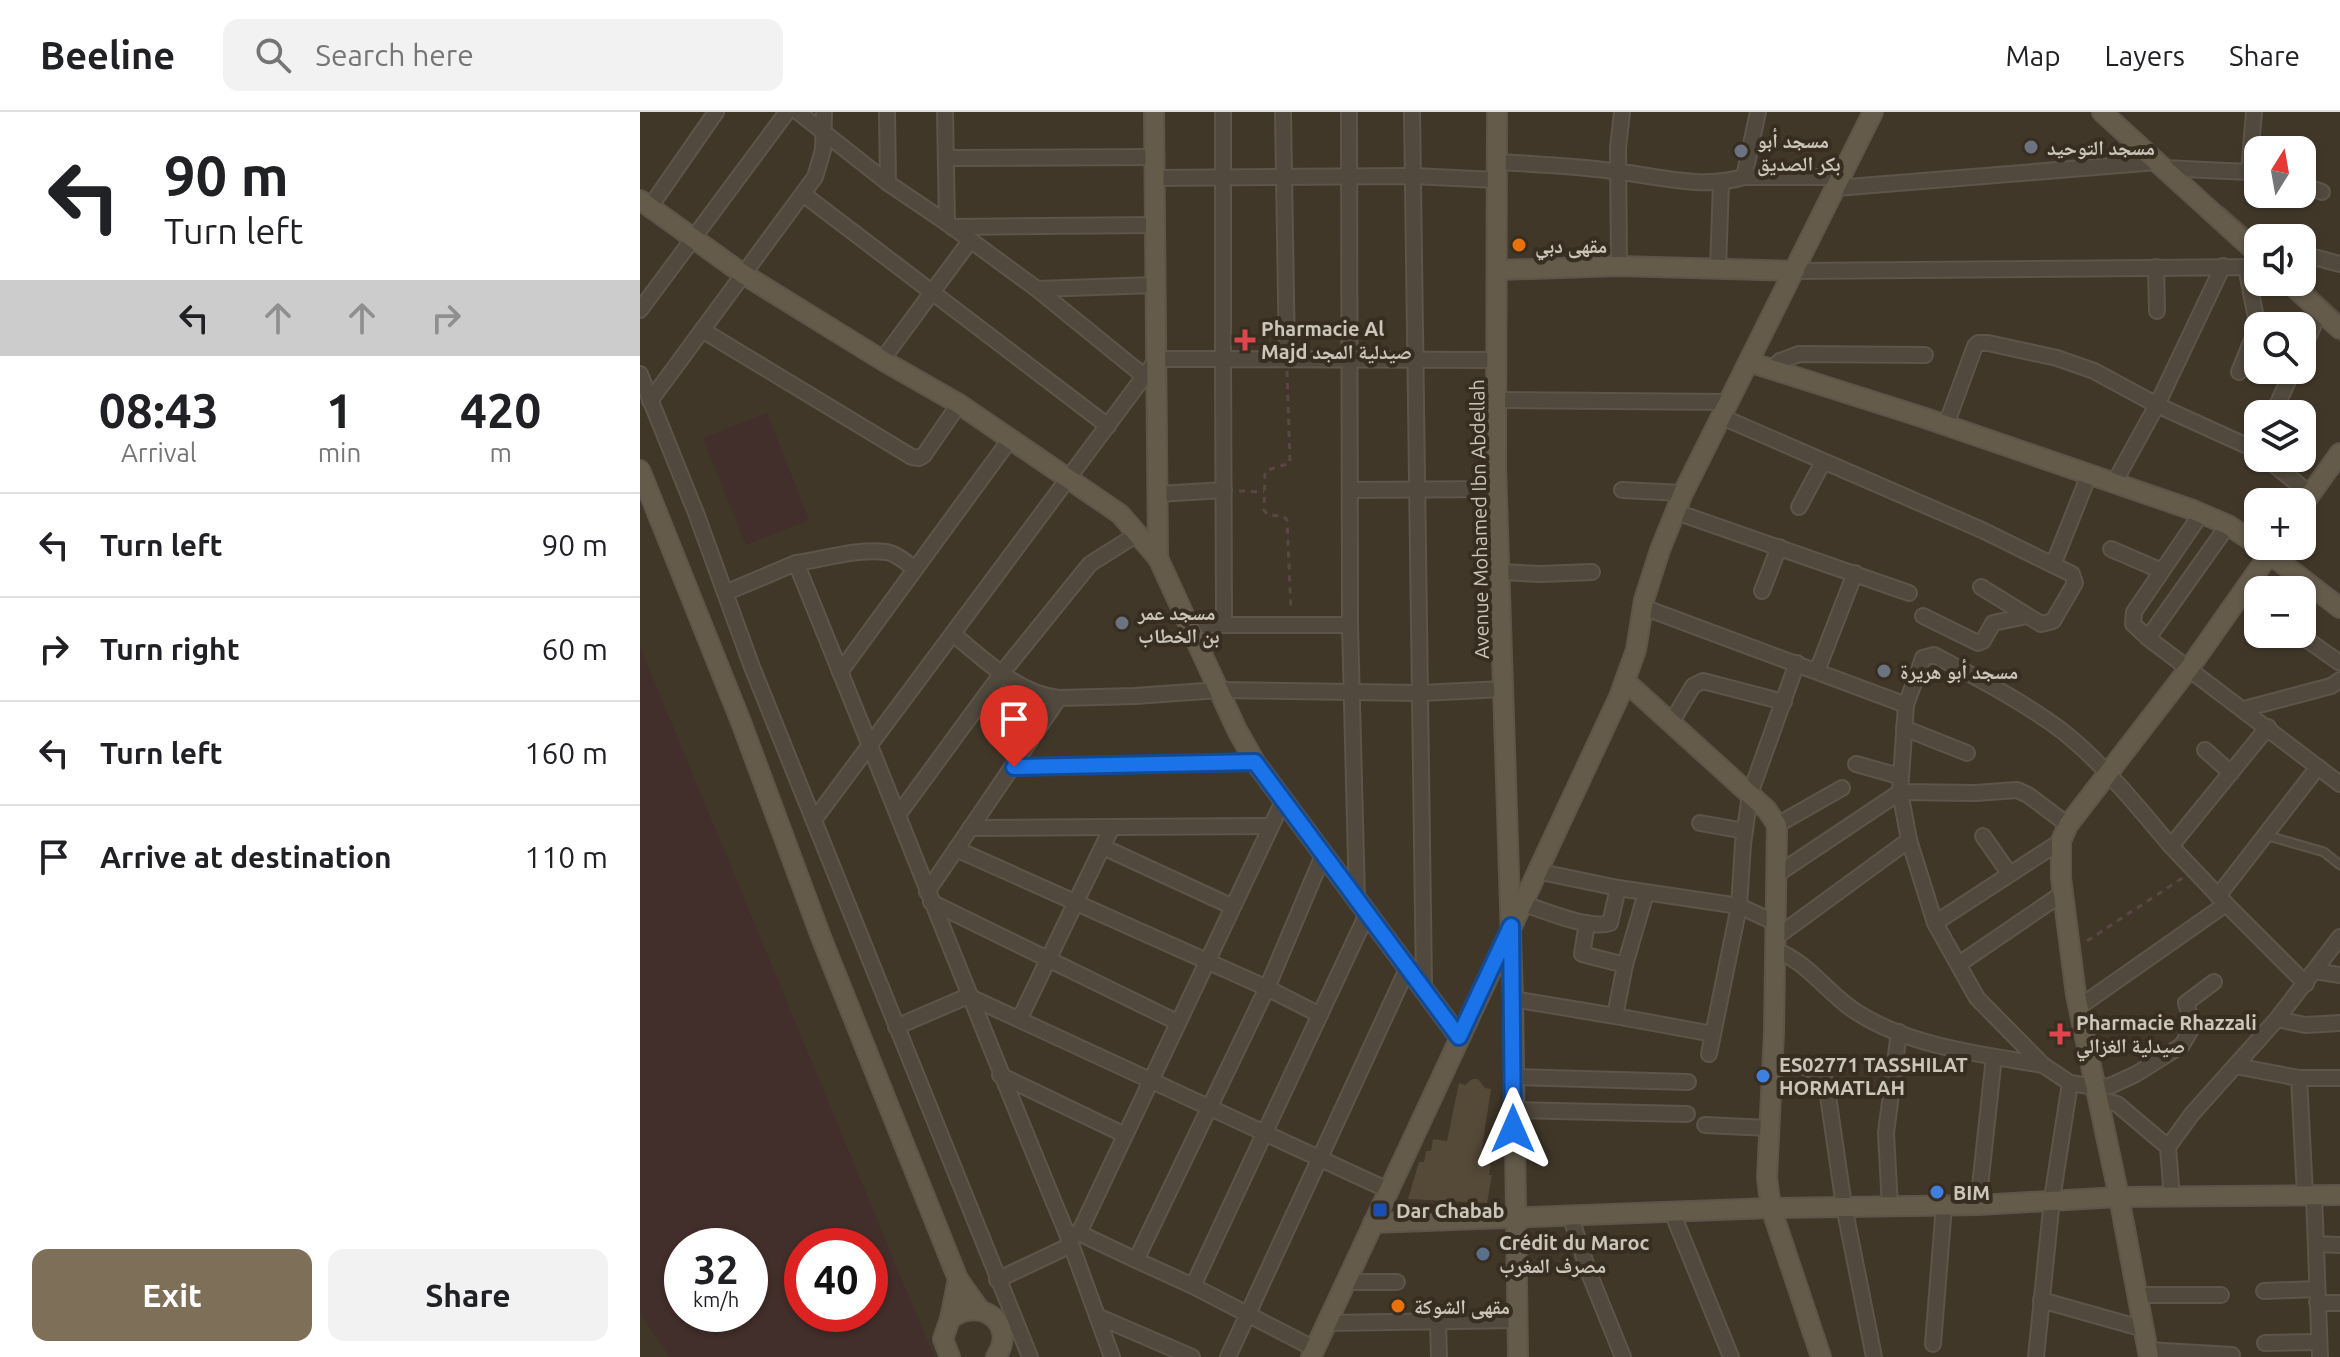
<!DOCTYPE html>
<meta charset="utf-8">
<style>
:root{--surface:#fff;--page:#f2f2f2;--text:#202124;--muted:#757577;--line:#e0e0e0;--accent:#7e7058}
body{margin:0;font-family:Ubuntu,"Noto Naskh Arabic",sans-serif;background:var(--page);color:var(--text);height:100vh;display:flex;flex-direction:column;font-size:30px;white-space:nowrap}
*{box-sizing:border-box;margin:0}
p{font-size:26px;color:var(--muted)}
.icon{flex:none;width:44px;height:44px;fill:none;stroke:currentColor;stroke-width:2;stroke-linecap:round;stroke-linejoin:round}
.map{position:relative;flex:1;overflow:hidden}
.details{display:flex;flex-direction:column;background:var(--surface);width:640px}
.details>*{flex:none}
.guide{background:#fff;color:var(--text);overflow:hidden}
.needle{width:52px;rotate:11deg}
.buttons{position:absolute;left:1604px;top:24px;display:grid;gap:16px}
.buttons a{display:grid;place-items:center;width:72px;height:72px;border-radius:16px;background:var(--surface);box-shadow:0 2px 6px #0004;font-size:40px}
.speed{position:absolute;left:24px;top:1116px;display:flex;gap:16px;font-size:40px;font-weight:700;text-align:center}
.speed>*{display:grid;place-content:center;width:104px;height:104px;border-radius:50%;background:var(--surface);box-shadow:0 2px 6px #0004;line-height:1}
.speed small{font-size:20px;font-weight:400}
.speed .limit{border:12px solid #d22;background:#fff;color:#111}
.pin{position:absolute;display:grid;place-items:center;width:68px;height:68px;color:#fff;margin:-82px -34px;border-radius:50% 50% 50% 0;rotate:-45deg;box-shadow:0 0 8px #0007}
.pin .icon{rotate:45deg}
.me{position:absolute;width:88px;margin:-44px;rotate:0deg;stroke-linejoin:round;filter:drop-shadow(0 0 6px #0008)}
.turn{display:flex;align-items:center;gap:28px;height:168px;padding:0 32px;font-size:36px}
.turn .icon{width:104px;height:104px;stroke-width:2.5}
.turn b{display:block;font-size:56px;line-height:68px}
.lanes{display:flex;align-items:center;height:76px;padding:0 32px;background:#0003;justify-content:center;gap:40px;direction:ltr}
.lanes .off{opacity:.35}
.eta{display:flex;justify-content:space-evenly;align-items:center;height:136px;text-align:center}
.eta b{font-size:48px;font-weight:700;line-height:56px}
.button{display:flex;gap:16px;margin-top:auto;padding:16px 32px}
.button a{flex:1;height:92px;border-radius:16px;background:var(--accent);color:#fff;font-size:32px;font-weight:700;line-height:92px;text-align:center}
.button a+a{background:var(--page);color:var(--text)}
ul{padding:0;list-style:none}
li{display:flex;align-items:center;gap:24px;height:104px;padding:0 32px;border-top:2px solid var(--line)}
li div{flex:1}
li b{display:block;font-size:30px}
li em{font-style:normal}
header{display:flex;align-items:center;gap:48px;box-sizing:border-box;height:112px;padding:0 40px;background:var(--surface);border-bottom:2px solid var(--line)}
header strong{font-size:38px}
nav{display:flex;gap:44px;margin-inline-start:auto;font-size:28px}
.search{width:560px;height:72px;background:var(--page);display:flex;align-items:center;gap:20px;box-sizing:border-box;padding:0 28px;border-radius:16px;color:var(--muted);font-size:30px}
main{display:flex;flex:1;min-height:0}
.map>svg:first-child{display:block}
</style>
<header>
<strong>Beeline</strong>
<div class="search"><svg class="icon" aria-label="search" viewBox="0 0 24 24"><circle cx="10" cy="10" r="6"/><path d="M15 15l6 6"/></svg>Search here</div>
<nav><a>Map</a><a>Layers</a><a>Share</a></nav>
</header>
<main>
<section class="details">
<div class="guide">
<div class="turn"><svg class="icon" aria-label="left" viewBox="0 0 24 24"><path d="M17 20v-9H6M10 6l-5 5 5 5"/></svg><div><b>90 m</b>Turn left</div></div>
<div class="lanes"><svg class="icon" aria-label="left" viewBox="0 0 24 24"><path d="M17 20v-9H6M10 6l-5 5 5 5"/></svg><svg class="icon off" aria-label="ahead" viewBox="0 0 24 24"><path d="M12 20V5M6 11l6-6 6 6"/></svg><svg class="icon off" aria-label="ahead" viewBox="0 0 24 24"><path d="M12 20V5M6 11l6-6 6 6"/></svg><svg class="icon off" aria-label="right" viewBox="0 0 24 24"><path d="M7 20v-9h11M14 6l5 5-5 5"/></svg></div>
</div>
<div class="eta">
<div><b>08:43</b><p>Arrival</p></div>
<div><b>1</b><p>min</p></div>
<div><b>420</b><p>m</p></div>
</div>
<ul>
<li><svg class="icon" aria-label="left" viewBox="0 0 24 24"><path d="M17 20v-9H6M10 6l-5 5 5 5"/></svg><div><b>Turn left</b></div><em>90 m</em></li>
<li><svg class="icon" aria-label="right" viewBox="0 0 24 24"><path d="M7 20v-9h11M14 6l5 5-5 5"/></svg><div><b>Turn right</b></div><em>60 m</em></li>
<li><svg class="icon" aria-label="left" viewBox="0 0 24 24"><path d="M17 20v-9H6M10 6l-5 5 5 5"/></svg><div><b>Turn left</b></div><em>160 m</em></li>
<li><svg class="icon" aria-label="arrive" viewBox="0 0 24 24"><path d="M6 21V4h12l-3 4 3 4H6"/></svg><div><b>Arrive at destination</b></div><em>110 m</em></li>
</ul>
<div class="button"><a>Exit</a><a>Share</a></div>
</section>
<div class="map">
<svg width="1700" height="1245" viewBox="0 0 1700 1245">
<rect width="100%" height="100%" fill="#413729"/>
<!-- green -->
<g fill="#422e2b" fill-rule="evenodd">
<polygon points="127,301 169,408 106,433 63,326"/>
<path d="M0,535l294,710h-264l-30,-44zM42,1134h68v68h-68zM162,1134h68v68h-68z"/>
</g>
<!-- building -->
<g fill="#554938">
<polygon points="1583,94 1618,125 1618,153 1578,114"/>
<polygon points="1662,165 1700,201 1700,230 1636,170 1662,170"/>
<polygon points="832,967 838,967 845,976 851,977 842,1036 853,1038 848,1052 851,1053 849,1063 852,1063 847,1091 768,1087 779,1050 784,1050 786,1039 791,1039 793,1027 807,1029 819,971 825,973"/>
</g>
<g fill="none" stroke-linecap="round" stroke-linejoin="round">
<!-- lane casing -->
<g stroke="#5d5549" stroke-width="11">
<polyline id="lane" points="1625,723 1684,740 1700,753"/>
</g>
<!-- street casing -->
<g stroke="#5d5549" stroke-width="18">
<g id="street">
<polyline points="158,0 248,71 307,111"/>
<polyline points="247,0 248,71"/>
<polyline points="305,0 307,111 397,177 504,264"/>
<polyline points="643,0 647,247"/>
<polyline points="709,0 710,513 717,787"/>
<polyline points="772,0 784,876"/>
<polyline points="1118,0 1104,65 1202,65"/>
<polyline points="1614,0 1609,60 1617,61"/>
<polyline points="306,46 515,45"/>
<path d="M856,50c42,2 83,4 125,10 41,5 82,17 123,5"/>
<polyline points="1523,56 1609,60"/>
<polyline points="515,66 773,64 857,68"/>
<polyline points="1662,73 1682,80"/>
<polyline points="1196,76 1517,50"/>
<polyline points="163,82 468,314"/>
<polyline points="10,95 76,0"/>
<polyline points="312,115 515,113"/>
<polyline points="1662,142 1700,152"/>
<polyline points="979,154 978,36 982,0"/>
<polyline points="1516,155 1517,199"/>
<polyline points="1606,155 1618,216"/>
<polyline points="1078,157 1081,71"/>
<polyline points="1155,159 1618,155"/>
<polyline points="397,177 516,173"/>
<polyline points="0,198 147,0"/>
<polyline points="62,218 272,345 279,346 284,343 319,292"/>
<polyline points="1662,239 1680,199"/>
<polyline points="242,248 330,129"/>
<polyline points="1132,257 1140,249 1159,242 1285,243"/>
<polyline points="1599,260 1612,228 1618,226"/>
<polyline points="0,262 56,401 112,555 390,1245"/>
<polyline points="858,288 1089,290"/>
<polyline points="10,289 175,65 183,38 184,0"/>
<polyline points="1633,302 1653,258"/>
<polyline points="1082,305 1342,418 1413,453"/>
<polyline points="1306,313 1335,234 1338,231 1348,231 1417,246 1454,259 1517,293 1616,338"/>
<polyline points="1626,346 1670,382"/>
<polyline points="1474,371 1517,293 1583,154"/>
<polyline points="710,378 858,377"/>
<polyline points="982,378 1043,381"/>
<polyline points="518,382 584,378"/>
<polyline points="1159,395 1183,350"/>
<polyline points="1036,400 1269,481"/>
<polyline points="1561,402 1494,500 1493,512 1508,526 1588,413"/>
<polyline points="1471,437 1522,459"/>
<path d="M156,451c29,-4 62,-15 91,-11 10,2 20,11 28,17"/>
<polyline points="860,460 901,462 952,460"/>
<polyline points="1341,475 1401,512 1413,509 1435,471 1432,462 1413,453 1449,363"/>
<polyline points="1122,479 1139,435"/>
<path d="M85,481l71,-30c92,224 179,450 272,673"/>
<polyline points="1602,481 1618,493"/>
<polyline points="1003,495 1266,593"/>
<polyline points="1283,504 1338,531 1343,529 1353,511 1387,504"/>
<polyline points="550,513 710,513"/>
<polyline points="584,513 583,247 858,248"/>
<path d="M313,522c31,25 65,60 106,64"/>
<polyline points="1659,522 1700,551"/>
<polyline points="1508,526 1700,672"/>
<polyline points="1177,559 1215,461"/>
<polyline points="200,560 371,326"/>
<polyline points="1604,597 1691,574 1700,568"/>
<polyline points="1031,611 1053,574 1063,569 1144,590"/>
<polyline points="1264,616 1327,641"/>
<polyline points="1565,638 1591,661"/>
<polyline points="1216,652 1259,664"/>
<polyline points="374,655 615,650"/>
<polyline points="258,703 362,561 450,452 499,421"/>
<polyline points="174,708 517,247 583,247 583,0"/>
<polyline points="1060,711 1105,719"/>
<polyline points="1137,713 1202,676"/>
<path d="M1428,713l-40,-30 -11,-5 -41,3 -76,-1 6,-87 17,-47 11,-3c43,23 88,46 127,75 42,33 75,75 110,116"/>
<polyline points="330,716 472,715"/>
<polyline points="1343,724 1369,761"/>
<polyline points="463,735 591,794"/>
<polyline points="316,737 627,876 680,903"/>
<polyline points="1136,763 1260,680 1269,728 1295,811 1337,886 1403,953 1430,971 1455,975 1470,974 1496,962 1542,933 1553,914 1546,891 1574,870"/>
<polyline points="978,776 1099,794 1069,942"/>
<polyline points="287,780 419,586 495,584 579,578 780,581 864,577"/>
<polyline points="1578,784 1678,655"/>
<polyline points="291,790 537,910"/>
<path d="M881,791c22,7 68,27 89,20l8,-35 -82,-17"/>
<polyline points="1586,792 1531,734 1628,615"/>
<polyline points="1136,811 1099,794 1103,732 1110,682 1157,551"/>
<polyline points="1295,811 1421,729"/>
<polyline points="1135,826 1269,728"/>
<path d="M1135,838c34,12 53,45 83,63 54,34 123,41 185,52"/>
<polyline points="1319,852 1423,781"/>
<polyline points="985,853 1006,781"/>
<polyline points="1675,859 1700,863"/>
<polyline points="873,887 975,904 985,853 942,842 947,811"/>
<polyline points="1439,895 1586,792 1666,872"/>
<polyline points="975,904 1073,922"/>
<polyline points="380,906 472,715 629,714"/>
<polyline points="1637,907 1665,913 1700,911"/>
<polyline points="256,915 328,884 748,1078"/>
<path d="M1133,949c19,4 41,3 53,21l18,124 30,151"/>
<polyline points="1595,954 1659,966 1700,966"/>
<polyline points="360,963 485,1023"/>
<polyline points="873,965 1048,970"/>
<polyline points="1659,966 1665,1083"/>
<polyline points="1458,987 1477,992 1528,1035"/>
<polyline points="873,998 1047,1002"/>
<polyline points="1065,1013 1129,1016"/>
<polyline points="1674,1083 1680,1245"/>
<polyline points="1532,1086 1528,1035 1552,1002 1637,907 1700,825"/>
<polyline points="1338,1093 1354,945"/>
<polyline points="1250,1095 1246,1021 1259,920"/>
<polyline points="1032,1100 1091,1245"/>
<polyline points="930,1103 949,1161 983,1245"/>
<polyline points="435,1122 428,1124 472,1245"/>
<polyline points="1676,1132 1700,1133"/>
<polyline points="496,1148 439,1121 644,687"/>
<polyline points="357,1168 431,1133"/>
<polyline points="706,1170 757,1170"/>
<polyline points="553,1174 496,1148 627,876 684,741"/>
<polyline points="1624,1179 1676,1177"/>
<polyline points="1497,1183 1581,1183"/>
<polyline points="1401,1188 1504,1217"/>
<polyline points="1677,1191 1700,1191"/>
<polyline points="457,1204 552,1245"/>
<polyline points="798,1210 799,1245"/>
<polyline points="687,1211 878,1208"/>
<polyline points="1625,1231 1679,1230"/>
<polyline points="1293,1232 1304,1094"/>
<polyline points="675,1237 553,1174 727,802"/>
<polyline points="1508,1238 1592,1243"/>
<polyline points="588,1245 768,855"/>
<polyline points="1396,1245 1412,1087 1430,971"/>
</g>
</g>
<!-- secondary casing -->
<g stroke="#5d5549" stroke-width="22">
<g id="secondary">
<polyline points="514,0 518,446"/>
<polyline points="857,0 856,356 873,887 878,1245"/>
<polyline points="1462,0 1618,142"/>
<polyline points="0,88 103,162 242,248 319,292 480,402 518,446 597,618 615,650 819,925"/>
<polyline points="858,158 979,154 1155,159"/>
<polyline points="1648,170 1700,217"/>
<polyline points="1109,250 1282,305 1553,398 1588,413 1618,433"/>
<polyline points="0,358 101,610 181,825 318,1167 340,1198"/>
<polyline points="1662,394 1700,341"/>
<polyline points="1622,436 1700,496"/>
<polyline points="985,569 1127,698 1137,713 1134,920 1127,1066 1131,1096 1181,1245"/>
<polyline points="733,1111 1131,1096 1338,1093 1479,1085 1700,1083"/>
<path d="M310,1207c30,-24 68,5 46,38"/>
<polyline points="310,1245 303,1227 310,1207 318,1167"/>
<polyline points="671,1245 979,585 996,538 1004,488 1020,438 1043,381 1233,0"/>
<polyline points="1509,1245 1479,1085 1436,883 1421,766 1421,729 1428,713 1550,555 1635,434"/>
</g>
</g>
<!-- path -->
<g stroke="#5a4644" stroke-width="3" stroke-dasharray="6 6" stroke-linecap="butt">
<polyline points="647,259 650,351 625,359 624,398 628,403 643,404 647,408 651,499"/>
<polyline points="599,379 624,380"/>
<polyline points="1447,829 1544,765"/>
</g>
<!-- lane -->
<use href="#lane" stroke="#51493d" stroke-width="7"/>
<!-- street -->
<use href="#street" stroke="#51493d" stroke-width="14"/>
<!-- secondary -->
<use href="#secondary" stroke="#645b4b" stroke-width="18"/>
</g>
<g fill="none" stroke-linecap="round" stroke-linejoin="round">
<!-- route casing -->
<g stroke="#114b97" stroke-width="20">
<polyline id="route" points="374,655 615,650 819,925 871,814 873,1017"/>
</g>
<!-- route -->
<use href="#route" stroke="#1a73e8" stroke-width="14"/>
</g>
<!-- markers -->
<g fill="#6b7280" stroke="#372e21" stroke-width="3">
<circle cx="1391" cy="35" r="8"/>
<circle cx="1101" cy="39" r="8"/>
<circle cx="482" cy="511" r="8"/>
<circle cx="1244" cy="559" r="8"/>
</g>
<g fill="#e8710a" stroke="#372e21" stroke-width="3">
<circle cx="879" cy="133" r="8"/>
<circle cx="758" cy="1194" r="8"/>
</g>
<g fill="#e0444e" stroke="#372e21" stroke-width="3">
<path d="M601 216h8v8h8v8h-8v8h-8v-8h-8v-8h8z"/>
<path d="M1416 910h8v8h8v8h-8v8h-8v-8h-8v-8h8z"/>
</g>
<g fill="#3f7fe0" stroke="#372e21" stroke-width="3">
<circle cx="1123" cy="964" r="8"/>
<circle cx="1297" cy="1080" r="8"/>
</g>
<rect fill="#1a4fb4" stroke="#372e21" stroke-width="3" x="732" y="1090" width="16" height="16" rx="4"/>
<circle fill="#5c6f8a" stroke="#372e21" stroke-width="3" cx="843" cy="1142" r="8"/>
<g text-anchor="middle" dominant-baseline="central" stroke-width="8" stroke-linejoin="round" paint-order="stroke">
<!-- poi labels -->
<g font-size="20" font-weight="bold" fill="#cbc5ba" stroke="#372e21" text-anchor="start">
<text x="1117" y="28">مسجد أبو<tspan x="1117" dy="23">بكر الصديق</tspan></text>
<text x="1407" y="35">مسجد التوحيد</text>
<text x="895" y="133">مقهى دبي</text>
<text x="621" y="216">Pharmacie Al<tspan x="621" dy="23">Majd صيدلية المجد</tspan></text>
<text x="498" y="500">مسجد عمر<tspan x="498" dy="23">بن الخطاب</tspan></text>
<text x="1260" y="559">مسجد أبو هريرة</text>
<text x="1436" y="910">Pharmacie Rhazzali<tspan x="1436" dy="23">صيدلية الغزالي</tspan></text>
<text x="1139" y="952">ES02771 TASSHILAT<tspan x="1139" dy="23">HORMATLAH</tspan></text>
<text x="1313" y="1080">BIM</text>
<text x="756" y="1098">Dar Chabab</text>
<text x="859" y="1130">Crédit du Maroc<tspan x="859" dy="23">مصرف المغرب</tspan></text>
<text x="774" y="1194">مقهى الشوكة</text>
</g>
<!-- street labels -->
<g font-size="20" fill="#cbc5ba" stroke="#372e21">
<text transform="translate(839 407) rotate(-91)">Avenue Mohamed Ibn Abdellah</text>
</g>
</g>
</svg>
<div class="buttons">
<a><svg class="needle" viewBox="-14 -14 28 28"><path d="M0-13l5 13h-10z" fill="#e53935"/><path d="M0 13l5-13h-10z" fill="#757577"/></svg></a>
<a><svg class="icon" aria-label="sound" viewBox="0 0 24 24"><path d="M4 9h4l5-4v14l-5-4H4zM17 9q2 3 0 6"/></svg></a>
<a><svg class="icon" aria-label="search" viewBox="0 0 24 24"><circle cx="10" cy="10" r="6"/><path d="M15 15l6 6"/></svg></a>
<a><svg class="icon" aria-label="layers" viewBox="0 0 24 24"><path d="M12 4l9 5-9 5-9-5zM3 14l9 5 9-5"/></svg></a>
<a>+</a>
<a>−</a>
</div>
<div class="speed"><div>32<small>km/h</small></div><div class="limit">40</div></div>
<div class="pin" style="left:374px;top:655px;background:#d93025"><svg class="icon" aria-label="arrive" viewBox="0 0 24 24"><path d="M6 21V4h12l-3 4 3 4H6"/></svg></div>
<svg class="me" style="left:873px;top:1017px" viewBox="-20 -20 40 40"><path d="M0-17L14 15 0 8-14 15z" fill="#1a73e8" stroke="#fff" stroke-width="4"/></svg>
</div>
</main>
